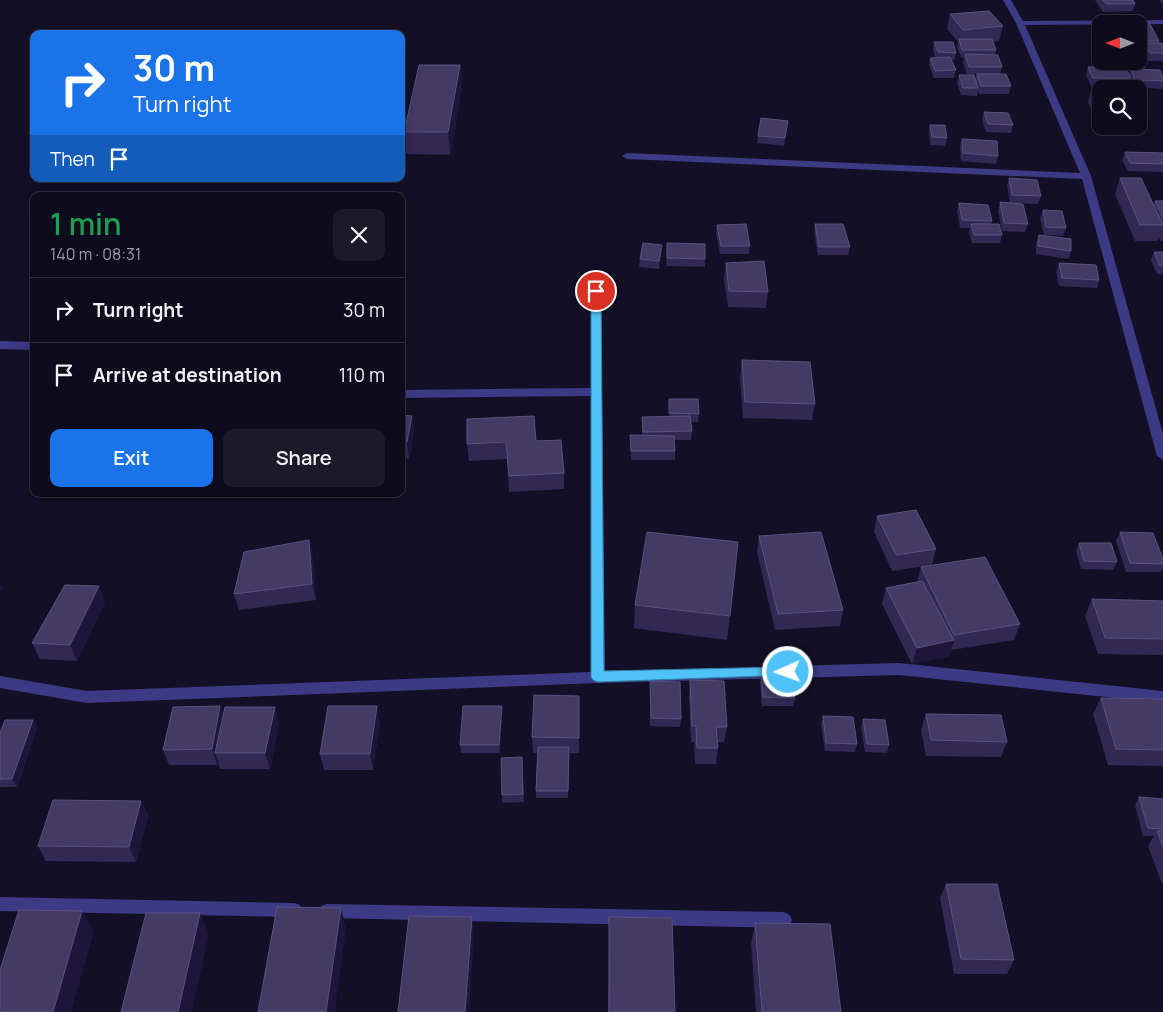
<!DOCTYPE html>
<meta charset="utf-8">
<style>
:root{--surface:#0e0b1c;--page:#1c1929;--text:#f1f3f6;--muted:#9b9ba3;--line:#2e2b3b;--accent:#1a73e8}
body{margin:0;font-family:Manrope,sans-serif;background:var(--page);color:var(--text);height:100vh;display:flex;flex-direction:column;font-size:19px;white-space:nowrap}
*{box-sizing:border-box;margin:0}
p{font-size:16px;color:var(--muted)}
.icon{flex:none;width:28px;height:28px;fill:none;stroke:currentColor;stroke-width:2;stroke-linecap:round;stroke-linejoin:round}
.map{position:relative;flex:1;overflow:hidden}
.side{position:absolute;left:30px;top:192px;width:375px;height:305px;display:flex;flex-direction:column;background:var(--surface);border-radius:10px;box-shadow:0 5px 20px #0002,0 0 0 1px var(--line)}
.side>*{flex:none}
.top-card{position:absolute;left:30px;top:30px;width:375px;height:152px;border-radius:10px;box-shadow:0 5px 20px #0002,0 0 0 1px var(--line);background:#1a73e8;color:#fff;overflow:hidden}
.needle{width:32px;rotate:270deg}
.fabs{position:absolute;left:1092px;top:15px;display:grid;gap:10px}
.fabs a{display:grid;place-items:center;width:55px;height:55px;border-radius:10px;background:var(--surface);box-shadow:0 5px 20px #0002,0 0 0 1px var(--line);font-size:25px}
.pin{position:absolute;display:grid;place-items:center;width:42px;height:42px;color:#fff;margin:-21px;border:2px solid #fff;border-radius:50%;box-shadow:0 1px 5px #0007}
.me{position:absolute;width:55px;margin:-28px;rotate:268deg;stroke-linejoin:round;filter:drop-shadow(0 0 4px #0008)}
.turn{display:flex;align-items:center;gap:18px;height:105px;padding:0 20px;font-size:22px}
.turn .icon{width:65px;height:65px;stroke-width:2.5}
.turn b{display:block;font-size:35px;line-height:42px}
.then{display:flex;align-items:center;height:48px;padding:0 20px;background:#0003;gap:10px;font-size:19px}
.round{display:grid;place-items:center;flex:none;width:52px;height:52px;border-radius:10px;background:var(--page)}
.summary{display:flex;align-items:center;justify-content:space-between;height:85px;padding:0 20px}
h1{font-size:30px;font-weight:600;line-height:38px;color:#1e9e55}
.cta{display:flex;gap:10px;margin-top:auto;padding:10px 20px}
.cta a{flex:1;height:58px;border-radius:10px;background:var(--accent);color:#fff;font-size:20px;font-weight:600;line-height:58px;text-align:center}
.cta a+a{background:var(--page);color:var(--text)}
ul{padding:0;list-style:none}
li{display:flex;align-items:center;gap:15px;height:65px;padding:0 20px;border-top:1px solid var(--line)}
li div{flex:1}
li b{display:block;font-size:19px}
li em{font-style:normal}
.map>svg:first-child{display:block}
</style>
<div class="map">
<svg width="1163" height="1012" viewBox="0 0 1163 1012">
<rect width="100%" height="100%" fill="#130f26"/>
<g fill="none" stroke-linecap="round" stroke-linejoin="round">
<!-- minor -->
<g fill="#3d3a85" fill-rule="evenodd">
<polygon points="1003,0 1011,0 1023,21 1163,20 1163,24 1025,25 1091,176 1163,434 1163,460 1157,456 1082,179 627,159 622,156 627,153 1080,173 1016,23"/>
<polygon points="596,288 601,291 605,671 899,663 1163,691 1163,703 899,675 598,683 87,703 0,688 0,676 87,691 591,672 591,396 401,398 401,390 591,388 591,291"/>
<polygon points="0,341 34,342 34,350 0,349"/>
<polygon points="0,897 294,903 300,905 302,910 300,915 294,917 0,911"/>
<polygon points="327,904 784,912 790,915 792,920 790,925 784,928 327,918 321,916 319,911 321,906"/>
</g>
</g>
<!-- wall -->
<g fill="#312854">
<polygon points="1095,0 1133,0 1135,4 1133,11 1103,12"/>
<polygon points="1159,0 1163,0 1163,5"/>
<polygon points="950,14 1003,26 999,41 993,42 996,50 995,55 1002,67 1000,74 1011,86 1009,94 979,94 978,90 977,96 961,95 957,83 959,75 975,79 977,74 967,74 963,62 964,58 961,57 957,47 958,42 947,29"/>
<polygon points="1122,21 1149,22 1159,41 1159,43 1162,43 1163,44 1163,61 1147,61 1141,50 1142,48 1139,48 1139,24 1122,24"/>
<polygon points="934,42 956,53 955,60 952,60 956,70 954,78 934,78 929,65 930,58 935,58 933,49"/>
<polygon points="460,65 462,87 450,155 406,154 404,132"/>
<polygon points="1088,67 1129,75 1131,69 1163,77 1163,85 1162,89 1133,87 1130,80 1128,86 1091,86 1086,75"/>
<polygon points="1092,87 1101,89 1101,121 1096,121 1088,102"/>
<polygon points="1139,92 1146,106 1141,122 1139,122"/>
<polygon points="984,112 1013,125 1011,133 986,132 982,120"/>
<polygon points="788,121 784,146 757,143 758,136"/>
<polygon points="930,125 947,138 945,146 930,145 929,132"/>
<polygon points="962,139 998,156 996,164 961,161 960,147"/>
<polygon points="1125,152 1163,153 1163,172 1128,171 1122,160"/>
<polygon points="1009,178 1041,196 1038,204 1010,203 1007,186"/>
<polygon points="1120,178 1153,204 1155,201 1163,201 1163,241 1160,241 1159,237 1157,241 1135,241 1115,194"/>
<polygon points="1000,202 1028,224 1025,232 1002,231 998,211"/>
<polygon points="959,203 992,221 991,224 1002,235 1000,243 972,243 969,232 970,228 960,228 957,211"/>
<polygon points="1043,210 1066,228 1063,236 1044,235 1040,218"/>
<polygon points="815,224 850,247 848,255 818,255 814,232"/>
<polygon points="717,225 750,246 749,254 720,254 716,233"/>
<polygon points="1039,235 1071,251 1069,259 1036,254 1036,243"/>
<polygon points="667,243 705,259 705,267 666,266"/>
<polygon points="662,245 662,253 659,269 639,267 640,259"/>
<polygon points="1154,252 1163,252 1163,274 1157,274 1151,260"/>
<polygon points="726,263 768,292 766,308 728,307 724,279"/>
<polygon points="1059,263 1099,280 1097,288 1059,286 1056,271"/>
<polygon points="742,360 815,404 812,420 743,418 740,377"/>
<polygon points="669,399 699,414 698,422 691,422 692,431 691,440 674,440 675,451 675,460 631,460 630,435 642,436 642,417 669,417"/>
<polygon points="401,415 414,432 409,459 401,458"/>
<polygon points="536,441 564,473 564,489 509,492 507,459 469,461 467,444"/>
<polygon points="877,516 936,549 932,565 892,571 874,532"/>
<polygon points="1120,532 1163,559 1163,568 1161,572 1126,572 1116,541"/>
<polygon points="759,536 843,610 840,626 775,630 757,552"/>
<polygon points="309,540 313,556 316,600 239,610 234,594"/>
<polygon points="1079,543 1117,562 1113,570 1081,569 1076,551"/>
<polygon points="921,567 1020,624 1014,640 951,650 949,656 912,664 882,604 886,588 917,582"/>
<polygon points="1092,599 1163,601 1163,655 1098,654 1085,616"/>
<polygon points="105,602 77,661 40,659 32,643"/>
<polygon points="635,605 730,616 727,640 634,628"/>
<polygon points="761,675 795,698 793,706 762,706 760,683"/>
<polygon points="690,680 727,727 724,742 717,742 718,748 716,764 695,764 694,742 691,742 689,696"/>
<polygon points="650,681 681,719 680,727 650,726"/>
<polygon points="579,696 579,753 569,753 568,798 536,798 537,753 533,753 532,737"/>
<polygon points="1101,698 1163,699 1163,766 1108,765 1093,714"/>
<polygon points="220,706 223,715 279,723 270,769 220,769 218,761 217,765 169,765 163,750"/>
<polygon points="502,714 500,753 461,753 460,745"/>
<polygon points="926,714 1007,742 1001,757 926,756 921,730"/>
<polygon points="823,716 857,744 855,752 825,751 821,724"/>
<polygon points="863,719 889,745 887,753 865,752 861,727"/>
<polygon points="33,720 37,728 17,787 0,787 0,733"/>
<polygon points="380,722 373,770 324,770 320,754"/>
<polygon points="522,757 524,802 502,803 502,795"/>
<polygon points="1139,797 1163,799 1163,884 1162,884 1148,846 1154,836 1143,836 1135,805"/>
<polygon points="141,801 148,816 136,862 46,861 38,846"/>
<polygon points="946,884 1014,960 1007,974 954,974 940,898"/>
<polygon points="609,917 675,1012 608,1012"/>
<polygon points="755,923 841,1012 756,1012 751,944"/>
</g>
<!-- shaded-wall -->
<g fill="#1d163a">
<polygon points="460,65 462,87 450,155 448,132"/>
<polygon points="662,245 662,253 659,269 659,261"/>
<polygon points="412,416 414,432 409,459 407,442"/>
<polygon points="309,540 313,556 316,600 312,584"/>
<polygon points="0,581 3,588 0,592"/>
<polygon points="99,586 105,602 77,661 70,645"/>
<polygon points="954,640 949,656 912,664 917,648"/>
<polygon points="220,706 225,721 215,753 218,761 217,765 212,749"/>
<polygon points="377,706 380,722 373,770 370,754"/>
<polygon points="502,706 502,714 500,753 499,745"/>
<polygon points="275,707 279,723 270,769 265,753"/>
<polygon points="33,720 37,728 17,787 12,779"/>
<polygon points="141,801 148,816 136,862 129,847"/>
<polygon points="341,908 346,929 335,1012 326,1012"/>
<polygon points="82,911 94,932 71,1012 53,1012"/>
<polygon points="200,913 209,934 192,1012 178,1012"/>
<polygon points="472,917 474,938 469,1012 465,1012"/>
</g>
<!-- building -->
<g fill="#433a66" stroke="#5a527e">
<polygon points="1103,0 1133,0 1135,4 1106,4"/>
<polygon points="989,11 1003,26 963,30 950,14"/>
<polygon points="1122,21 1149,22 1159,41 1139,41 1139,24 1124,24"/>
<polygon points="959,39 992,39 996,50 962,50"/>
<polygon points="934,42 953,42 956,53 938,52"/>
<polygon points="1144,43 1162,43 1163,44 1163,53 1150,53"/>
<polygon points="965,54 998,55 1002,67 969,67"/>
<polygon points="950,57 956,70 935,71 930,58"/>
<polygon points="419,65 460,65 448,132 404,132"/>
<polygon points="1088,67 1126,68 1131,78 1093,78"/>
<polygon points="1131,69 1160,70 1163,77 1163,81 1135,80"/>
<polygon points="977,74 1006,74 1011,86 981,86"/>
<polygon points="959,75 974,75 978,88 963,88"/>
<polygon points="1092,87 1137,88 1137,89 1101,89 1101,106 1100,106"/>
<polygon points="1139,92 1146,106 1139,106"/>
<polygon points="984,112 1008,113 1013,125 988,124"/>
<polygon points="761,118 788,121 785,138 758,136"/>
<polygon points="930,125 945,125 947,138 932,137"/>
<polygon points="962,139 997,141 998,156 963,153"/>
<polygon points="1125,152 1163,153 1163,164 1130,163"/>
<polygon points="1009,178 1037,180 1041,196 1012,195"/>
<polygon points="1120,178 1141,178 1163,225 1140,225"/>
<polygon points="1155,201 1163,201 1163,218"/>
<polygon points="1000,202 1023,204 1028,224 1004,223"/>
<polygon points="959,203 988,205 992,221 962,220"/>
<polygon points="1043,210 1062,211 1066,228 1046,227"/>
<polygon points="746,224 750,246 721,246 717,225"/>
<polygon points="815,224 843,224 850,247 819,247"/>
<polygon points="971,224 999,224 1002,235 974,235"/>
<polygon points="1039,235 1071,239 1071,251 1038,246"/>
<polygon points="643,243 662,245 659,261 640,259"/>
<polygon points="667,243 705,244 705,259 667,258"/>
<polygon points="1154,252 1163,252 1163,266 1160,266"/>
<polygon points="764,261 768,292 729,291 726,263"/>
<polygon points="1059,263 1096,265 1099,280 1062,278"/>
<polygon points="742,360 810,362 815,404 745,402"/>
<polygon points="669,399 698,399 699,414 669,413"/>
<polygon points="401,415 412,416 407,442 401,442"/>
<polygon points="534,416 536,441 561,440 564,473 509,476 506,442 467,444 467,419"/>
<polygon points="690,416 692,431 643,432 642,417"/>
<polygon points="630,435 674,436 675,451 631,451"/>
<polygon points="916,510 936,549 896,555 877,516"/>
<polygon points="647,532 738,542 730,616 635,605"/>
<polygon points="821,532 843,610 778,614 759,536"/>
<polygon points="1120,532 1153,533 1163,559 1163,564 1130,563"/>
<polygon points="309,540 312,584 234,594 244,552"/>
<polygon points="1079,543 1111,543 1117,562 1084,561"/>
<polygon points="985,557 1020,624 954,635 921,567"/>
<polygon points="922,581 954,640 917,648 886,588"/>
<polygon points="65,585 99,586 70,645 32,643"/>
<polygon points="1092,599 1163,601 1163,639 1105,638"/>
<polygon points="761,675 792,676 795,698 763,697"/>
<polygon points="690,680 724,681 727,727 716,727 718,748 697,748 696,726 692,726"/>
<polygon points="650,681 680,682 681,719 651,718"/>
<polygon points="534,695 579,696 579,738 532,737"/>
<polygon points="1101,698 1163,699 1163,750 1116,749"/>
<polygon points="220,706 212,749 163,750 173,707"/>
<polygon points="328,706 377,706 370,754 320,754"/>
<polygon points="463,706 502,706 499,745 460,745"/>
<polygon points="225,707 275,707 265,753 215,753"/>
<polygon points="926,714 1001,715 1007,742 931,740"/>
<polygon points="823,716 853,717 857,744 826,743"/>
<polygon points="863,719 885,720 889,745 867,744"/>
<polygon points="5,720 33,720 12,779 0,779 0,733"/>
<polygon points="538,747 569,747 568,791 536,791"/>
<polygon points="522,757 523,794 502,795 501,758"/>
<polygon points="1139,797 1163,799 1163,829 1148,828"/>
<polygon points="53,800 141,801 129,847 38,846"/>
<polygon points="1157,831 1163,831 1163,847"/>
<polygon points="946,884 997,884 1014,960 961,959"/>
<polygon points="277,907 341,908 326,1012 258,1012"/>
<polygon points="19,910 82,911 53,1012 0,1012 0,970"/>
<polygon points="146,913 200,913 178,1012 121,1012"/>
<polygon points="409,916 472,917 465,1012 398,1012"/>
<polygon points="609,917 672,918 675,1012 609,1012"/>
<polygon points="755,923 830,924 841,1012 762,1012"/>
</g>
<!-- route -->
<polygon fill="#4fc3f7" stroke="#337fa1" points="596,288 601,291 604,671 788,667 792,668 794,672 792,675 598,682 593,680 591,677 591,291"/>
</svg>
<div class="fabs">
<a><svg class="needle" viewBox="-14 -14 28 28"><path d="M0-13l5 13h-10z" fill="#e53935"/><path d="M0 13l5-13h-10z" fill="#9b9ba3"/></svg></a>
<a><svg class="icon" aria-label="search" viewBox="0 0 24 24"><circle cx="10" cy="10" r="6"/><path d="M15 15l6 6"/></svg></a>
</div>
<div class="pin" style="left:596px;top:291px;background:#d93025"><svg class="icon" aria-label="arrive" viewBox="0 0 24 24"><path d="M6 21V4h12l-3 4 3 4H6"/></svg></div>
<svg class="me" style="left:788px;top:672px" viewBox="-20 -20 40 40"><circle r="17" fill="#4fc3f7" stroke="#fff" stroke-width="3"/><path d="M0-11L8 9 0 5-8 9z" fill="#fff"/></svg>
<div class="top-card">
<div class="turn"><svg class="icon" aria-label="right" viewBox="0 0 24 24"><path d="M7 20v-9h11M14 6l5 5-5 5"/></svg><div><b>30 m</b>Turn right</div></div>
<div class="then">Then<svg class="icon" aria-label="arrive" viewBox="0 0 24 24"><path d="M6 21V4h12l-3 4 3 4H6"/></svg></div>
</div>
<section class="side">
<div class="summary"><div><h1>1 min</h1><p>140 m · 08:31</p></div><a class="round"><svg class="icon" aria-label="close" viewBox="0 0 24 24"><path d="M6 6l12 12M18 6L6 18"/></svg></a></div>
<ul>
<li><svg class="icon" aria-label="right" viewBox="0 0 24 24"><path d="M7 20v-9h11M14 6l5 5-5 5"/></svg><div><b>Turn right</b></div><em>30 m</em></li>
<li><svg class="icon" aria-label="arrive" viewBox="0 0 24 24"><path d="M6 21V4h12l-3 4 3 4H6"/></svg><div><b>Arrive at destination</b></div><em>110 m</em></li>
</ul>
<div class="cta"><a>Exit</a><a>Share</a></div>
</section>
</div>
